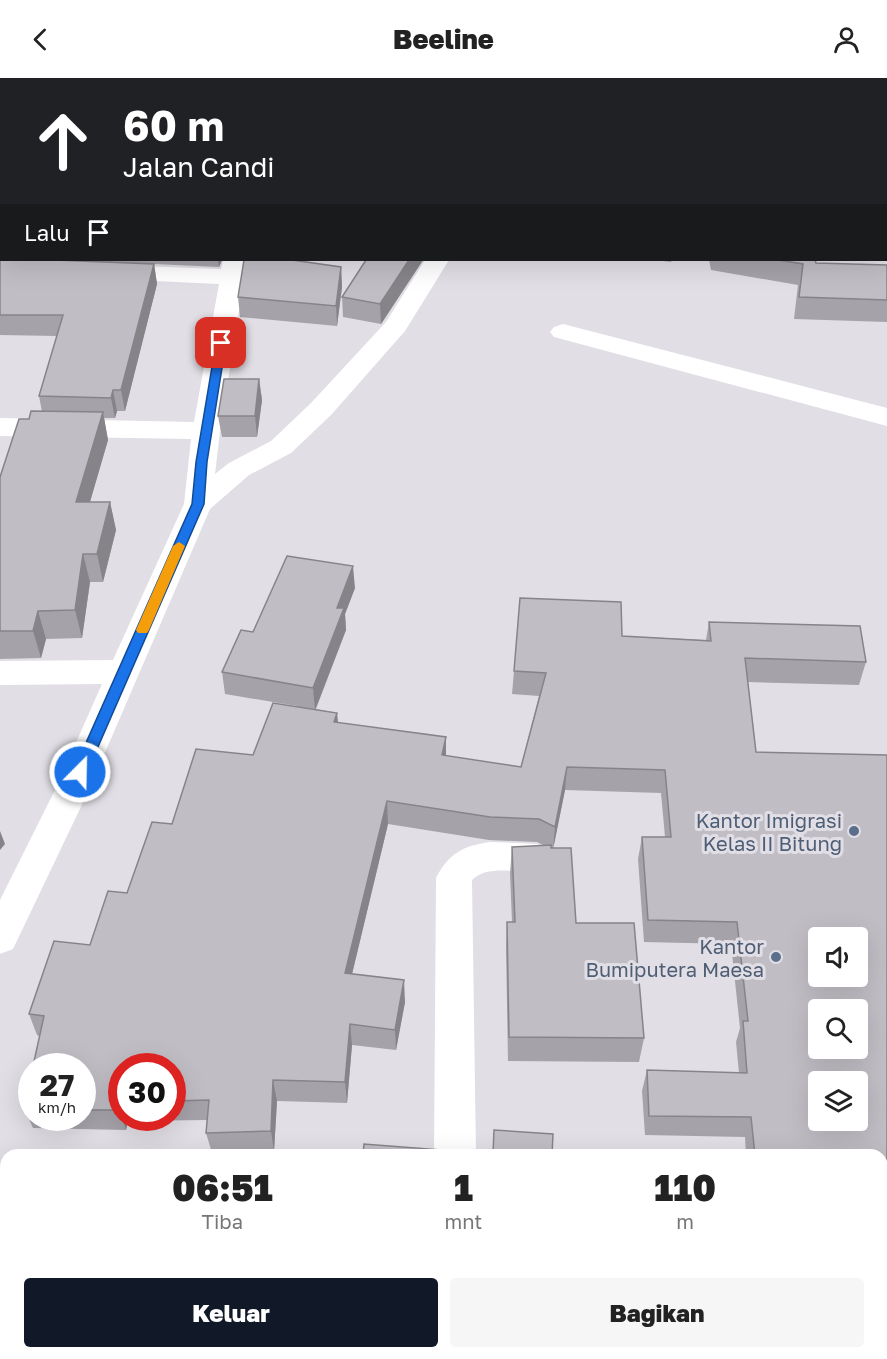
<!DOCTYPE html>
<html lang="id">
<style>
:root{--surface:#fff;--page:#f6f6f6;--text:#222;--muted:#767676;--accent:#111827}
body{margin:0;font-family:"Golos Text",sans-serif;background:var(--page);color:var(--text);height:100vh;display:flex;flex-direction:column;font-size:22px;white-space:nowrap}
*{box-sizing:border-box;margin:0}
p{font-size:20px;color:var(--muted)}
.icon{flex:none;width:33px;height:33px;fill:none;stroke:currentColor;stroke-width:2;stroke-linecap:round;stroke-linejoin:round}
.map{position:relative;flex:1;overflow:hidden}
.panel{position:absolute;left:0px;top:1071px;width:888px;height:210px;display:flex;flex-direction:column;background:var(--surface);border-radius:18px 18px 0 0;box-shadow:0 6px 24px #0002}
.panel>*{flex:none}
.hud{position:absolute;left:0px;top:0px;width:888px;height:183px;box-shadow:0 6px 24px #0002;background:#202124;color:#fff;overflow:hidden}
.tools{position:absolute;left:808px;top:849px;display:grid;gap:12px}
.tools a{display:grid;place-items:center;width:60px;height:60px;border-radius:6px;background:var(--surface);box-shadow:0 6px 24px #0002;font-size:30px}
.speed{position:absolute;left:18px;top:975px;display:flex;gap:12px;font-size:30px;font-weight:700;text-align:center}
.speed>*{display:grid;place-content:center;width:78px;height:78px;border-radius:50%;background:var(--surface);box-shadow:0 6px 24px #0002;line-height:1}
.speed small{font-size:15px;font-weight:400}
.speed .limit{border:9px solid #d22;background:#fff;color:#111}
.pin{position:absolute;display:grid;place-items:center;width:51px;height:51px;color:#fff;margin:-26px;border-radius:12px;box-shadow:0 3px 9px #0006}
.me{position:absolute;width:66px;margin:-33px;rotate:23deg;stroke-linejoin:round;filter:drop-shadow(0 0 4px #0008)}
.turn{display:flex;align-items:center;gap:21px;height:126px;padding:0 24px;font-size:27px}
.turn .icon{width:78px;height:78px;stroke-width:2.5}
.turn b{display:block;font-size:42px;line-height:51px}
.then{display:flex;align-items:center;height:57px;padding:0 24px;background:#0003;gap:12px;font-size:22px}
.eta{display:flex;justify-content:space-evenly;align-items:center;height:102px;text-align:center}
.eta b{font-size:36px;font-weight:800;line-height:42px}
.primary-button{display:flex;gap:12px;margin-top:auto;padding:12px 24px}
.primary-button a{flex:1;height:69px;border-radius:6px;background:var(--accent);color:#fff;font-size:24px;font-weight:800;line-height:69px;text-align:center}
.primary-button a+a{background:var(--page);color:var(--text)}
header{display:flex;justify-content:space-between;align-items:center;height:78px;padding:0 24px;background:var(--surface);font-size:27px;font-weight:800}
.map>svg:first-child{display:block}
</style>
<header><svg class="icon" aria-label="back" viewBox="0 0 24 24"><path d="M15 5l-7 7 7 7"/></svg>Beeline<svg class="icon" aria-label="person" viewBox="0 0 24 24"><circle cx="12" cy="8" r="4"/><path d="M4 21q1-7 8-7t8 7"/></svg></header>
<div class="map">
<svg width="887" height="1281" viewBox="0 0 887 1281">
<rect width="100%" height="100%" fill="#e1dee5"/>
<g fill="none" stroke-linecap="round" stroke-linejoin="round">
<!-- street -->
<g fill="#fff" fill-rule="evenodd">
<rect x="236" y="0" width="20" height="2"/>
<polygon points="528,0 548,0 527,2"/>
<polygon points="223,182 247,182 220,353 215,396 229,385 271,363 311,325 386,244 425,182 449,182 405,253 331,337 291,375 249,397 210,431 88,714 13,871 0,876 0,822 54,714 102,606 0,607 0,583 113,582 184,426 191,361 0,358 0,340 194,344 219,206 111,201 102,199 99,194 102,189 111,187 221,191"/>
<polygon points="563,246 887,330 887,348 554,259 550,254 554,249"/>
<path d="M490,764l47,2 13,5 5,10 -5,10c-25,9 -58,-8 -78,11l4,275h-42l2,-277c13,-25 27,-32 54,-36z"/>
<polygon points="410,1275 456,1275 455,1281 409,1281"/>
</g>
</g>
<!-- wall -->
<g fill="#a5a3a9" fill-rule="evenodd">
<polygon points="0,45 2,45 2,182 222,182 219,189 154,186 157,206 125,333 117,333 115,340 104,340 108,362 90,424 110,424 116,452 103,504 90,504 82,560 46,561 41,580 0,581 0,399 29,341 42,334 39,318 57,258 0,257"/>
<polygon points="244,182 302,182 301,184 341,189 342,209 337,248 240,239 238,219"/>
<polygon points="366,182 423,182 381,246 343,239 342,219"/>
<polygon points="654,182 672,182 671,184"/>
<polygon points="709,182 815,182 816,185 887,187 887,244 794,241 798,207 711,192"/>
<polygon points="259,301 262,322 257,359 222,359 218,338"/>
<path d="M355,510l-10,26 1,16 -30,79 21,4 1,10 108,14v19l75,11 18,-71 -27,-2 2,-23 108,-35 84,4 3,-18 157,40 -7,23 -111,-3 8,70 131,3v458h-5v-58h-136l-1,-18 -100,-2 -3,-44 5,-21 92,3 -3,-31 4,-14 -9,-84 -87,-2 -6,-83 4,-22h23l-4,-44 -96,-3 -12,58 23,75 68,115 -5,24 -131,-1 -2,-114 1,-25h5l-2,-49 2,-26 33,-1 -8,-4 -48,-2 -101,-16 -36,150 53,28 -9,48 -44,-5 -5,58 -70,-2 -3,50 -62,2 -6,-20 1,-13 -79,1 -2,9 -93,-2 -9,-20 8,-36v46h50v-52l-43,-30 -2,-1 -8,-21 61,-69 37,-52 45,-69 81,-69 44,-49 -72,-12 -3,-22 31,-40zM122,988h50v52h-50z"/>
</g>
<!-- shaded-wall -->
<g fill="#868489">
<polygon points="218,182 222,182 219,189"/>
<polygon points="409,182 423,182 381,246 380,226"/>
<polygon points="154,186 157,206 125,333 121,312"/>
<polygon points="341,189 342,209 337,248 336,228"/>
<polygon points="259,301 262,322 257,359 255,338"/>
<polygon points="113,312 117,333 115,340 111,320"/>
<polygon points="103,334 108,362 82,451 76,424"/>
<polygon points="110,424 116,452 103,504 97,476"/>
<polygon points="83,476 90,504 82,560 75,532"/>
<polygon points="353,488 355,510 345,536 346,552 315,632 313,610 337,530"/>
<polygon points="38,533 46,561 41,580 33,553"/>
<polygon points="337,635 339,658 334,644"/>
<polygon points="446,659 446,682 442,677"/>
<polygon points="567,689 565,712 553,772 555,749"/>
<polygon points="387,723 388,746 347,917 345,895"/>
<polygon points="0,753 5,766 0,772"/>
<polygon points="404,902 405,924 396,972 395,952"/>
<polygon points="350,946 352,967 347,1025 345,1004"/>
<polygon points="273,1002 277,1023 274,1073 271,1053"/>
<polygon points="121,1023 122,1026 122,1039 119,1032"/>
<polygon points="122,1040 126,1040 128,1043 126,1052"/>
<polygon points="205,1275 214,1275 212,1281 203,1281"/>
</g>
<!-- building -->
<g fill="#c0bdc4" stroke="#868489" stroke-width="1.5" fill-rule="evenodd">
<rect x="141" y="0" width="80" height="2"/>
<polygon points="292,0 531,0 531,2 291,2"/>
<polygon points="612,0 823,0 824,2 611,2"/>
<rect x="0" y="45" width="2" height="117"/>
<polygon points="0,179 2,179 2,182 54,182 154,186 121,312 113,312 111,320 39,318 63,237 0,237"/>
<polygon points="244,182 292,182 341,189 336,228 238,219"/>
<polygon points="366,182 409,182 380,226 342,219"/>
<polygon points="778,182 815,182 816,185 887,187 887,222 799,219 803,186"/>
<polygon points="224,301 259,301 255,338 218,338"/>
<polygon points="31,333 103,334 76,424 110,424 97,476 83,476 75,532 38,533 33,553 0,553 0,399 19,341 29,341"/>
<polygon points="287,478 353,488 337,530 344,530 313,610 222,594 241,552 253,554"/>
<path d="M520,520l101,4 1,34 89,5 -2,-19 151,4 6,36 -121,-4 11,94 131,3v439h-5v-39h-127l-4,-38 -102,-1 -2,-46 100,3 -4,-52h5l-11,-99 -89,-2 -6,-83h29l-6,-67 -98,-3 -12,60 -16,-8 -49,-2 -103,-16 -42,172 59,7 -9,50 -45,-6 -5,58 -72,-2 -2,51 -65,2 3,-33 -37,1v-35h-50v35h-1l-2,9h-37v-44h-49l11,-50 -15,-2 25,-73 36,4 18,-54 19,2 25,-71 20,2 24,-75 57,6 20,-52 64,10 -3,9 112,15 -4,18 79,12 25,-94 -32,-2zM819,860h39v38h-39zM819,932h39v38h-39zM819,1004h39v38h-39z"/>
<polygon points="551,767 551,770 571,770 576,845 634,845 644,960 509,959 507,844 515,844 512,769"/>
<polygon points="32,994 32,1030 24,1030"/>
<polygon points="494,1052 553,1056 552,1077 363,1077 364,1066 493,1076"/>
<polygon points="6,1213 6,1275 205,1275 203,1281 0,1281 0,1226"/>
<polygon points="539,1275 860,1275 861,1281 539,1281"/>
</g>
<!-- route -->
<polygon fill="#1a73e8" stroke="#114b97" stroke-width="1.5" points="221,262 226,265 207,384 204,426 87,694 85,698 75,698 73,694 192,426 196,384 216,265"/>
<!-- slow -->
<polygon fill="#f59e0b" points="179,464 185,468 149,552 147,555 138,555 136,552 173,468"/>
<!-- markers -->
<g fill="#5c6f8a" stroke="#e1dee5" stroke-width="2">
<circle cx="854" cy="753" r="6"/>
<circle cx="776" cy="879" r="6"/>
</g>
<g text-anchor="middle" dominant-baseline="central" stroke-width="6" stroke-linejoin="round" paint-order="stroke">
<!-- service labels -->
<g font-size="20" fill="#4e5e75" stroke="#e1dee5" text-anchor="end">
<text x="842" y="742">Kantor Imigrasi<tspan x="842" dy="23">Kelas II Bitung</tspan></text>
<text x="764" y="868">Kantor<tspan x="764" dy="23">Bumiputera Maesa</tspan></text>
</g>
</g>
</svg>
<div class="tools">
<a><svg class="icon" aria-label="sound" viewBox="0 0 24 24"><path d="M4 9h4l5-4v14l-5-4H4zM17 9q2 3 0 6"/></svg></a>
<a><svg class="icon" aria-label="search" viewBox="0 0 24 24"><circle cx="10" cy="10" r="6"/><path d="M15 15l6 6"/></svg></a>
<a><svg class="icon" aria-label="layers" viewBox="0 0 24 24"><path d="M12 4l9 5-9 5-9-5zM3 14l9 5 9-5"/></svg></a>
</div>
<div class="speed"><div>27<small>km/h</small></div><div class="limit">30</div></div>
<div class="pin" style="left:221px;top:265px;background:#d93025"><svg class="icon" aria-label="arrive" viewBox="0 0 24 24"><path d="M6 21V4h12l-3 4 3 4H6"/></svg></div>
<svg class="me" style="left:80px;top:694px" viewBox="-20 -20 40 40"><circle r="17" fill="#1a73e8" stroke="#fff" stroke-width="3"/><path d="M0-11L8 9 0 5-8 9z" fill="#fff"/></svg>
<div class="hud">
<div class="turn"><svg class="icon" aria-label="ahead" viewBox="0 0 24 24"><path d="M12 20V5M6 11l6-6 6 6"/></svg><div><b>60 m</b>Jalan Candi</div></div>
<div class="then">Lalu<svg class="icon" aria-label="arrive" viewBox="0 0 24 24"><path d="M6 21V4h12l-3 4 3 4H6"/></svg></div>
</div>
<section class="panel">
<div class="eta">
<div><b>06:51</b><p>Tiba</p></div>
<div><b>1</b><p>mnt</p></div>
<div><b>110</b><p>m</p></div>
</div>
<div class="primary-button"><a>Keluar</a><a>Bagikan</a></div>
</section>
</div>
